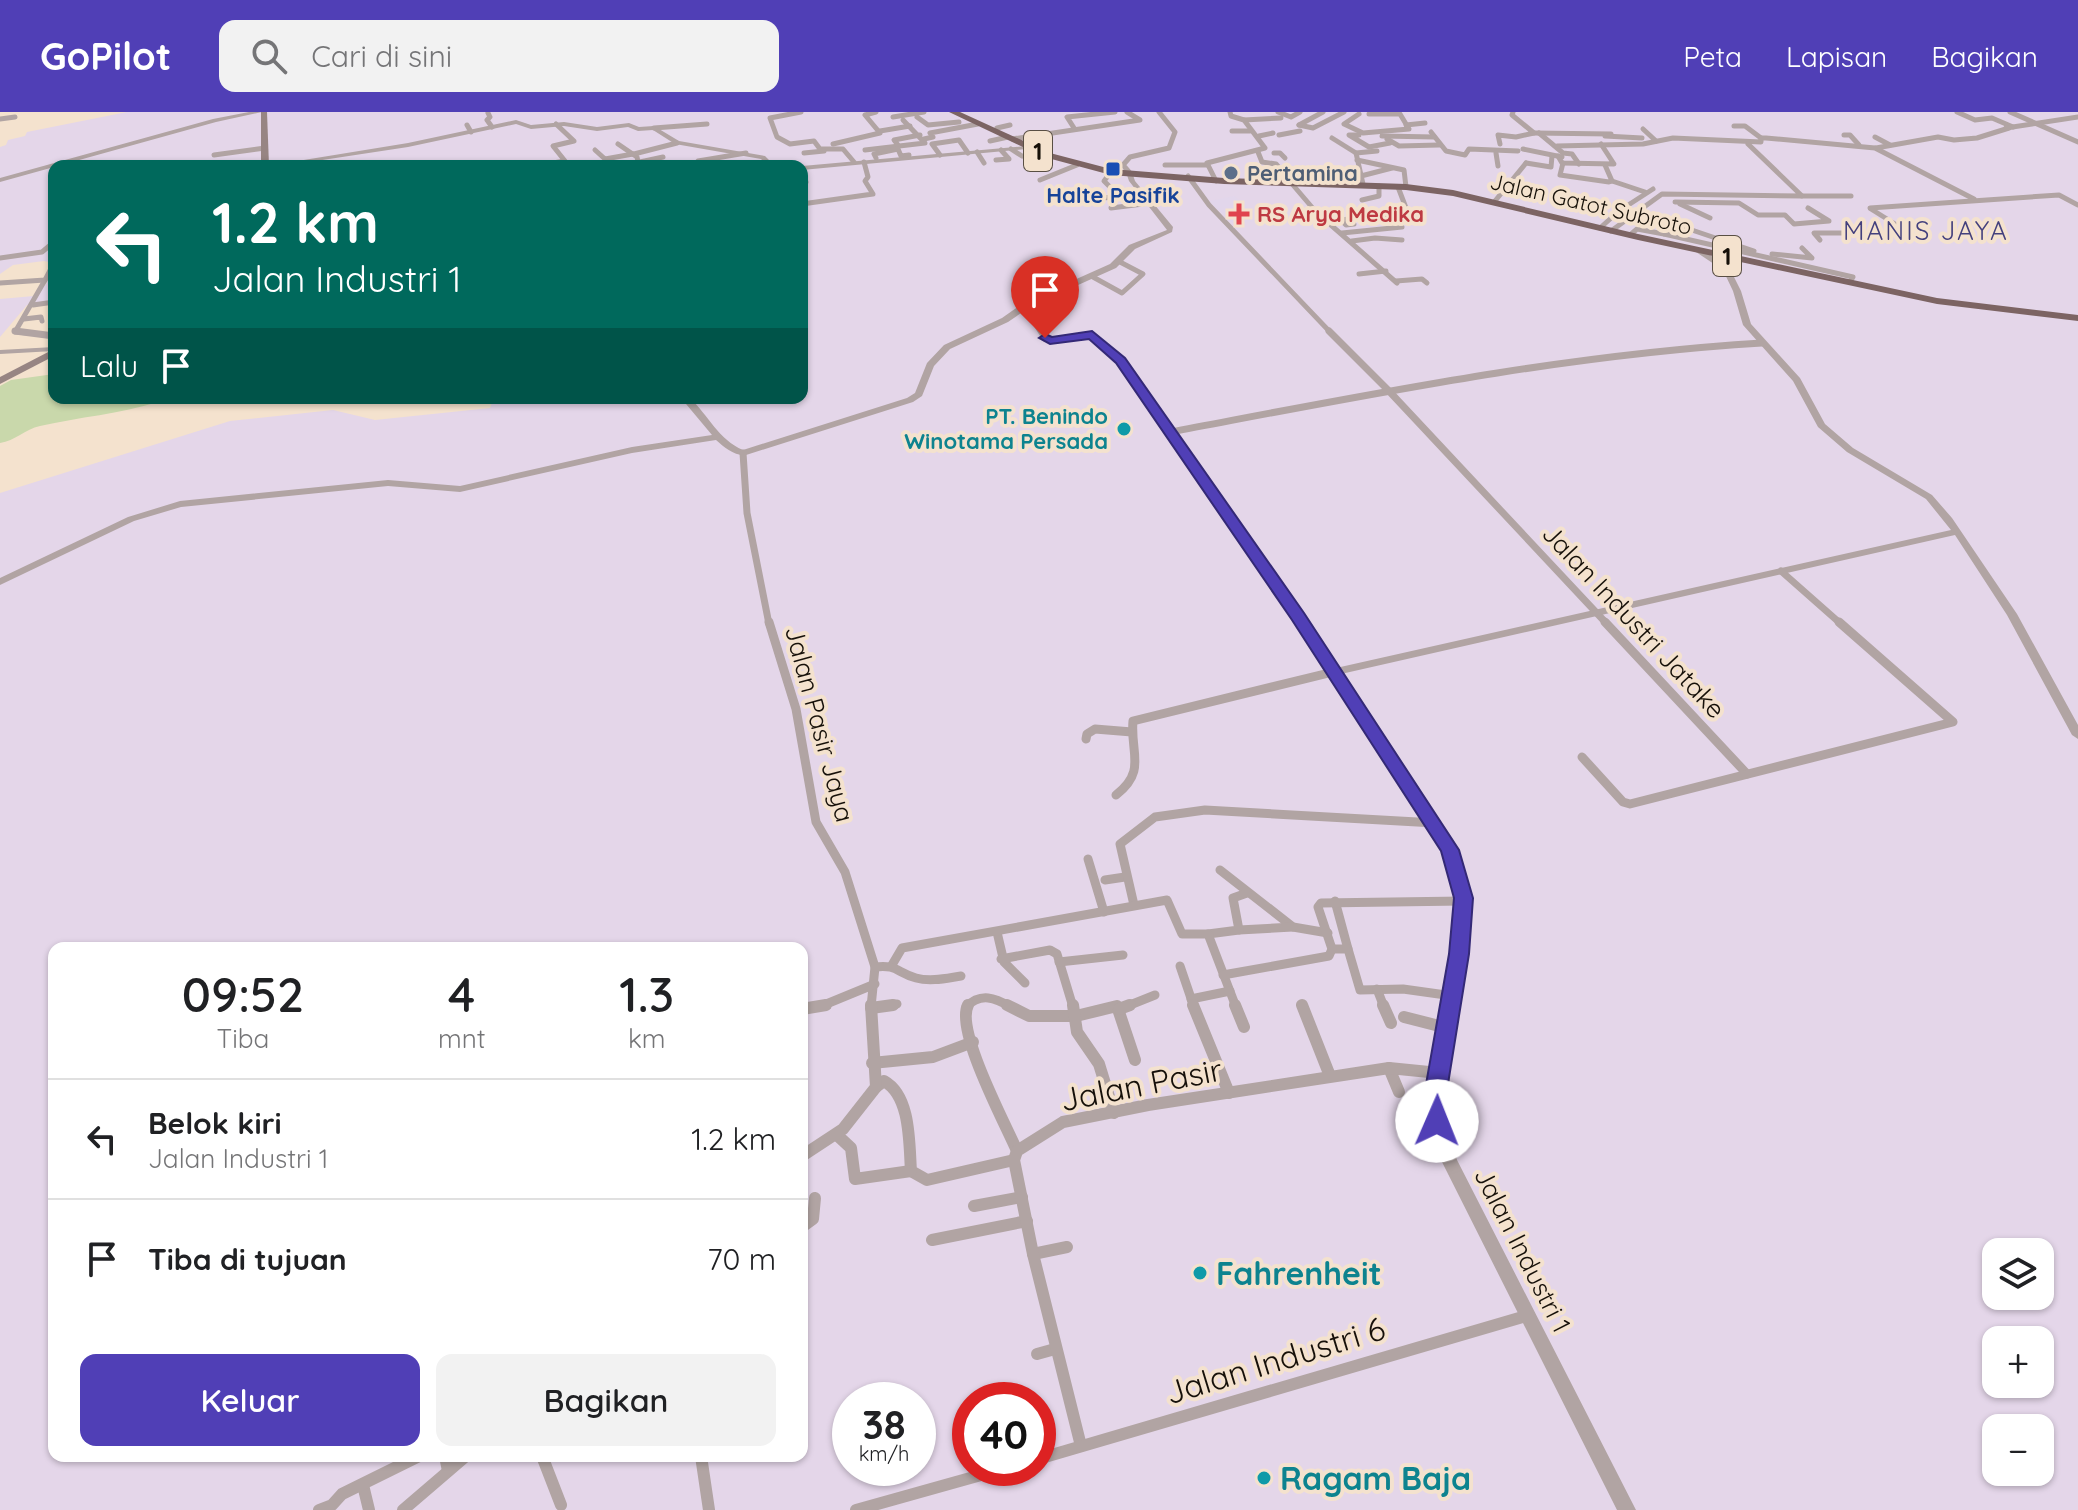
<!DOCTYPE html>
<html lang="id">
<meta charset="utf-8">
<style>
:root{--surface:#fff;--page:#f2f2f2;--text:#202124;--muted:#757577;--line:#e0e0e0;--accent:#503fb6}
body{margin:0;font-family:Quicksand,sans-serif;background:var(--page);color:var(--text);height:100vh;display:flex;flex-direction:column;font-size:30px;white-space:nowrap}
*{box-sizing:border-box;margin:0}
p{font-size:26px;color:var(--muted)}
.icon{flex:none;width:44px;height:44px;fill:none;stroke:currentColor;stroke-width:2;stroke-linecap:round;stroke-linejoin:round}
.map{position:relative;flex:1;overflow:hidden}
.side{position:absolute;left:48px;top:830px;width:760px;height:520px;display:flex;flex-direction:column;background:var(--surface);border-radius:16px;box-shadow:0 2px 6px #0004}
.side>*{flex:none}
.guide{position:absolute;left:48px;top:48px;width:760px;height:244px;border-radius:16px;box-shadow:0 2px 6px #0004;background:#00695c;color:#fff;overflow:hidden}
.fabs{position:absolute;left:1982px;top:1126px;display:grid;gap:16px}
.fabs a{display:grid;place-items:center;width:72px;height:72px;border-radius:16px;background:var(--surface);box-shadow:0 2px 6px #0004;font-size:40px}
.speed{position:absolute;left:832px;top:1270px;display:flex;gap:16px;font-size:40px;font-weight:700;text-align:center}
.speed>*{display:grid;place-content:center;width:104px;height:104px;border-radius:50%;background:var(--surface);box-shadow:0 2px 6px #0004;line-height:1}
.speed small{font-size:20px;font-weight:400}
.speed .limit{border:12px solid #d22;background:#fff;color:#111}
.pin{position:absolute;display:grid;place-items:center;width:68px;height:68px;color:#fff;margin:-82px -34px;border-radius:50% 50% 50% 0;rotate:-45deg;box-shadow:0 0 8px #0007}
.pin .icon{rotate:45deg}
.me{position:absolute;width:88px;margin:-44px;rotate:1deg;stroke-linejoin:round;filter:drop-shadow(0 0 6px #0008)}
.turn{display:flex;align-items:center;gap:28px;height:168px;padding:0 32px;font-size:36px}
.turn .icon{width:104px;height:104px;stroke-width:2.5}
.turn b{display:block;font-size:56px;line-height:68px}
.then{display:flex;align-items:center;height:76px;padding:0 32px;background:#0003;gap:16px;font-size:30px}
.eta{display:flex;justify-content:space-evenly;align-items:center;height:136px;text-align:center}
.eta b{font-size:48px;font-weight:600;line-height:56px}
.action{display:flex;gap:16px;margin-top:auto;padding:16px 32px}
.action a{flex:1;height:92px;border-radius:16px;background:var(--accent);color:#fff;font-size:32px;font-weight:600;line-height:92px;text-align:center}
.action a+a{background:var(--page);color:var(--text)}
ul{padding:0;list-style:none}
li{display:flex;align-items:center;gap:24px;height:120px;padding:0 32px;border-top:2px solid var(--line)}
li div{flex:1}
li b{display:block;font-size:30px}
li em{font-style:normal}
header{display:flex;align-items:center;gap:48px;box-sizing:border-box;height:112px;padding:0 40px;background:var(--accent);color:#fff}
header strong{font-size:38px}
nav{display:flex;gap:44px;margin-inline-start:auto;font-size:28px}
.search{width:560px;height:72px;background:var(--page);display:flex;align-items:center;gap:20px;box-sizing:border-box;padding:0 28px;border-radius:16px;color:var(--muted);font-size:30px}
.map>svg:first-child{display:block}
</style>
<header>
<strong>GoPilot</strong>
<div class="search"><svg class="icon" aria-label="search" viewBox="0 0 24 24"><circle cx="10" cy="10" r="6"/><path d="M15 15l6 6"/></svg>Cari di sini</div>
<nav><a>Peta</a><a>Lapisan</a><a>Bagikan</a></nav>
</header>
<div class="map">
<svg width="2078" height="1398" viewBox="0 0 2078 1398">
<rect width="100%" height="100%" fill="#f4e2ce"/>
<!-- industrial -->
<g fill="#e4d6e9" fill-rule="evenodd">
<path d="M127,0h1951v1398h-2078v-1017l230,-72 103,-11 42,10 115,-12 4,-10h308v-232h-748v97l-10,-2 -31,4 -13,9v-127l6,-2 2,-5 17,-4 2,-4zM54,836h748v508h-748zM1996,1140h44v44h-44zM1996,1228h44v44h-44zM850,1288h68v68h-68zM970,1288h68v68h-68zM1996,1316h44v44h-44z"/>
<polygon points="54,154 54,189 27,193 0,225 0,187 34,184 46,172"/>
</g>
<!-- medical -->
<polygon fill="#e2d6eb" points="1234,84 1263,109 1230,110 1210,89"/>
<!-- green -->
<path fill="#c9d8ab" d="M54,262v24h106l-2,4c-38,12 -79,15 -118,24 -15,3 -25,15 -40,17v-57l11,-6z"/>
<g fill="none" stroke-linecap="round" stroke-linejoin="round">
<!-- minor-far3 -->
<g stroke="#b1a4a3" stroke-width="5">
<polyline points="801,0 770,6 777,25 790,32 814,29 820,37 843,37 854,50"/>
<polyline points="1278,0 1291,5 1300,0"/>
<polyline points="1957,0 1975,8 1992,6 2013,15"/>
<polyline points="2010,0 2078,30"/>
<polyline points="488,1 490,5 487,8 492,15"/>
<polyline points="1359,2 1344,12 1363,21 1409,17 1400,2 1369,2"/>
<polyline points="893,5 924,0"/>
<polyline points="917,5 928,13 959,10"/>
<polyline points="0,7 15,5"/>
<polyline points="1244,8 1281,6"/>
<polyline points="467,13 471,20"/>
<polyline points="1299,13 1313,16 1344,0"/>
<polyline points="1299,13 1323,0"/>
<polyline points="1406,13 1425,11"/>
<polyline points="1734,14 1745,14 1761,26"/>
<polyline points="654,16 707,12"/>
<polyline points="997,16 1010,13"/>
<polyline points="1074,16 1067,5 1115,0"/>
<polyline points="2006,16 2078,5"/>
<polyline points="1643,17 1656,29"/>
<polyline points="880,19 910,14"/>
<polyline points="1232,19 1250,19"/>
<polyline points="1431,20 1446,39 1465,43 1469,37 1518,39"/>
<polyline points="1534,21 1611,22"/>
<polyline points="1539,21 1563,41 1572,42 1579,52"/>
<polyline points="1279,23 1300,19"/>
<polyline points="1359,23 1349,23 1369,35 1390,31"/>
<polyline points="1844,23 1850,23 1859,33"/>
<polyline points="1259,24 1273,21"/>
<polyline points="1382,24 1434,25"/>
<polyline points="1605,24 1642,26"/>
<polyline points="1875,25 1890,33"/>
<polyline points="1332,26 1356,41"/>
<polyline points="924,27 933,25 930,21 978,12"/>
<polyline points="1012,27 1140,8 1127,0"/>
<polyline points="1387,27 1399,34 1439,33"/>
<polyline points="990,29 1008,25"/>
<polyline points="618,32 637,45 639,54"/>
<polyline points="833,32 880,21 865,3 876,0"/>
<polyline points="1500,32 1498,23 1516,25 1534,21 1512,3 1513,0"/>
<polyline points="898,33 894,28 920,23"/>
<polyline points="1557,34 1643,32 1673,26 1761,30 1761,26 1766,26 1875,36 1974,87"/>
<polyline points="1876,36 1938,25 1954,28 1977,26 2009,16"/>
<polyline points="1011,37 1022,44"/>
<polyline points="1523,37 1562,45"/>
<polyline points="595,38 605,47 633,42"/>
<polyline points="865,38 925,31 903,8"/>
<polyline points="977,40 984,51"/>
<polyline points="1258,40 1262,50 1276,52 1282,59 1278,63 1279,69"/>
<polyline points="804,41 824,39"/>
<polyline points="1274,41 1280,41 1285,46"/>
<polyline points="1496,41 1498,54"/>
<polyline points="634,42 677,31"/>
<polyline points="214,43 265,36"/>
<polyline points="940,43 932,32 959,28 968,41"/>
<polyline points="1558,44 1562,51 1614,52 1601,32"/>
<polyline points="876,46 874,42 898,37 901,44 909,43"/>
<polyline points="996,48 1009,47 1001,38"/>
<polyline points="1357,48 1404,58 1406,75"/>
<polyline points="640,50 663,45"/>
<polyline points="1526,51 1551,55 1552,44"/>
<polyline points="1563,51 1560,63 1609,70 1612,69 1605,53"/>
<polyline points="1165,53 1207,53"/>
<polyline points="535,54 565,49 553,34 574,29 556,12"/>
<polyline points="694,54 698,49 746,41"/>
<polyline points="802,58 806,70 802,71"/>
<polyline points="1129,60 1123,53 1130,45 1169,36 1175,20 1159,0"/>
<polyline points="1188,64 1209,93 1331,221"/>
<polyline points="1361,64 1392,56"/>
<polyline points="1040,68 1077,53"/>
<polyline points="1216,69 1207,51 1265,36 1244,8 1231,4 1230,0"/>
<polyline points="1612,69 1645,80"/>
<polyline points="1363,72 1356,41 1377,39"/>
<polyline points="1293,73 1316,100 1397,171"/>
<polyline points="1110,75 1104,69 1111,60"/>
<polyline points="1398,75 1406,96"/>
<polyline points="1802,84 1851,84"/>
<polyline points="1096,87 1136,82"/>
<polyline points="1362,88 1379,84 1379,74"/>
<polyline points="1495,89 1526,51"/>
<polyline points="1675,90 1739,91 1758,103 1785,103 1794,112 1829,109 1808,96"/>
<polyline points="802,92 873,82 865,69 868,65 864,50"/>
<polyline points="1680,92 1710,106"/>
<polyline points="1111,96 1143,92 1134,80 1138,79"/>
<polyline points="1870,96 2059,83 2078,93"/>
<polyline points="1871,97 1895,112"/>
<polyline points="1354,112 1346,113 1341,108 1383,103"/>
<polyline points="1600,116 1619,99 1653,77"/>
<polyline points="1611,119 1662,82 1802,84 1748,32"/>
<polyline points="1342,121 1402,115 1395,106 1378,107"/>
<polyline points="1664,122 1680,114 1754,139"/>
<polyline points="1630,123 1637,117 1664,122 1853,165 1850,170"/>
<polyline points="1820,128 1814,121 1849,121"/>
<polyline points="1352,129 1375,126 1402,128"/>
<polyline points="1772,142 1812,146 1802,136"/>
<polyline points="0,146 42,140 54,130"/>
<polyline points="1359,162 1386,159"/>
<polyline points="1093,165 1122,181 1143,162 1120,150"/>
<polyline points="1396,169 1422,167 1427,171"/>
<polyline points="0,171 45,168 54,151"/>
<polyline points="33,193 54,190"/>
<polyline points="24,207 41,205 42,209"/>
<polyline points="29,221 15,220 45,168"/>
</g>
<!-- minor-far2 -->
<g stroke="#b1a4a3" stroke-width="7">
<polyline points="15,219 54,224"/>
<polyline points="1329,219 1388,278 1607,512"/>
<path d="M1170,320c197,-37 392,-77 592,-89"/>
<polyline points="743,341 747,401 769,512"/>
<polyline points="1781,459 1841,512"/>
</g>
<!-- minor-far1 -->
<g stroke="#b1a4a3" stroke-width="9">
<polyline points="769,510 796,597 816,710 845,760 875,855 871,895"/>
<polyline points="1605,510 1747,662"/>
<polyline points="1086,627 1087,622 1095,617 1132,620"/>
<polyline points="1582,645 1623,690 1630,692 1953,610 1839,510"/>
<path d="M1116,683c31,-24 14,-42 17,-74l200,-49"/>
<polyline points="1088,747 1104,800"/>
<polyline points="1220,758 1293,815 1328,821"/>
<polyline points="1105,768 1125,765"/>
<polyline points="1335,789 1348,837"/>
<polyline points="1134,793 1120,732 1155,705 1205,698 1435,711"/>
<polyline points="1239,818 1293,815"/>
<polyline points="997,820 1004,850 1025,871"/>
<polyline points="1208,822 1239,818 1233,786 1247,781"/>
<polyline points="1332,837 1348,837 1360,878 1403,877 1453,884"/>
<polyline points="1001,847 1050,838 1057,842 1073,895"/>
<polyline points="1059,850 1123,843"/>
<polyline points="892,853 902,836 1167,788 1182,822 1208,822 1236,895"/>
<polyline points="1180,854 1194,895"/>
<path d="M875,855c22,-3 22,6 41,11 15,4 31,0 45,-2"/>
<polyline points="1223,863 1329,844 1332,837 1318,795 1321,791 1463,789"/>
<polyline points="1377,877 1384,895"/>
<polyline points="1191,887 1230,879"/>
<polyline points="819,895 875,872"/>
<polyline points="880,895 897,892"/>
<path d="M966,895c15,-15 29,-9 45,0"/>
<polyline points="1115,895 1117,895"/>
<polyline points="1125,895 1155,883"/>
</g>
<!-- minor -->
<g stroke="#b1a4a3" stroke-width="12">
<path d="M968,893c-13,25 37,118 49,146"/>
<polyline points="1007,893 1029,904 1076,904 1117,894 1135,948"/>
<polyline points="1073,893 1077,920 1099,952 1114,1001"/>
<polyline points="1193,893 1229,981"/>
<polyline points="1235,893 1244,915"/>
<polyline points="1302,893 1330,964"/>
<polyline points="1383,893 1391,911"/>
<polyline points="871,896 893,893"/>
<polyline points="802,897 826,893"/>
<polyline points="1119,897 1130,893"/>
<polyline points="1404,905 1447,916"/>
<polyline points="872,951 933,945 973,930"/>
<polyline points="1389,956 1399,980"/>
<path d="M876,975l8,-6c27,15 25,62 27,90l16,9 87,-20"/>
<polyline points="837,1023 851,1036 855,1067 911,1059"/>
<polyline points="802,1044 843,1017 876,975 871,893"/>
<polyline points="974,1094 1022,1085"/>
<polyline points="802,1115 813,1107 815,1086"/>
<polyline points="932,1128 1027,1109"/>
<polyline points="1033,1142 1067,1135"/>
<polyline points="1037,1242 1055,1237"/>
<polyline points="1081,1334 1033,1142 1014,1048 1017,1039 1063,1010 1148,993 1389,956 1439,961"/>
<polyline points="445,1344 448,1359"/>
<polyline points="542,1344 561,1393"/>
<polyline points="701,1344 709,1398"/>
<polyline points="1038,1347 1529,1203"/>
<polyline points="363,1373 369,1398"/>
<polyline points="319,1398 332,1393 342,1382 419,1344"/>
<polyline points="403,1398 466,1344"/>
<polyline points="856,1398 1006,1356"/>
</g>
<!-- tertiary -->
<g fill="#b1a4a3" fill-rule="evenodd">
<polygon points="249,0 262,0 216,10 0,70 0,66 213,7"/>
<polygon points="516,8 531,13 564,10 597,15 629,11 639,15 654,14 679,29 765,44 775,54 768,54 761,47 675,32 653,18 638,19 628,15 597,19 564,14 531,17 516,12 408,35 283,54 267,54 408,31"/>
<polygon points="1039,33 1040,34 1037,36 802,58 802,54"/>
<path d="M1129,58l3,2 3,9 38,46 -1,5 -37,17 -19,19 -87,39 20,30 46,-4 28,26 177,253 36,56 615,-138 -25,-31 -79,-47 -29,-25 -25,-46 -50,-56 -10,-34 -10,-21 -27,-18 -1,-2 4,-2 30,19 12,24 10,33 49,54 25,46 28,24 79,47 20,23 65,96 61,111v14l-6,-4 -65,-120 -52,-80 -614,139 113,173 15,51 -3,56 -23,154 14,52 179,350h-19l-175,-348 -13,-54 23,-154 5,-56 -13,-47 -152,-235 -175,-253 -27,-25 -46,4 -20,-31 -16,11 -58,27 -16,17 -12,30 -9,6 -167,53c-12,1 -22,-8 -30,-15l-84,13 -172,39 -72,-6 -207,21 -47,14 -134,64v-7l128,-61 52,-16 208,-21 72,6 172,-39 80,-12 -31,-37h9c18,17 29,42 53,52l164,-52 8,-5 12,-30 17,-18 58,-27 23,-16 85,-38 19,-19 38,-15 -38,-49 -3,-9z"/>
<polygon points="54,235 54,239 0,242 0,238"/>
</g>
<!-- secondary -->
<g fill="#978583" fill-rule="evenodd">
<polygon points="261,0 267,0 269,54 261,54"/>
<polygon points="54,237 54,244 0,272 0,265"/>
</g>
<!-- trunk -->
<polygon fill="#7c6463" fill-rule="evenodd" points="949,0 960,0 1050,41 1111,57 1224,66 1406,72 1453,78 1638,122 1937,186 2078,203 2078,209 1937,192 1638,128 1453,84 1406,78 1224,72 1111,63 1044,45"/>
</g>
<!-- route -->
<polygon fill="#503fb6" stroke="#342976" stroke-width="2" points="1092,219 1125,246 1304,501 1459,738 1473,786 1469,842 1447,978 1448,1009 1445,1017 1437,1020 1429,1017 1426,1009 1425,978 1449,842 1454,786 1441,739 1292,508 1116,251 1089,227 1050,232 1039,226 1045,222 1052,225"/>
<!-- markers -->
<rect fill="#1a4fb4" stroke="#f4e2ce" stroke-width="3" x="1105" y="49" width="16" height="16" rx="4"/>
<circle fill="#5c6f8a" stroke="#f4e2ce" stroke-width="3" cx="1231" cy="61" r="8"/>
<path fill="#e0444e" stroke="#f4e2ce" stroke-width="3" d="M1235 90h8v8h8v8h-8v8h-8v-8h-8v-8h8z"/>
<g fill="#0f9aa8" stroke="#f4e2ce" stroke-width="3">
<circle cx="1124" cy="317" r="8"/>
<circle cx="1200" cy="1161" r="8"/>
<circle cx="1264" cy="1366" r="8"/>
</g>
<g text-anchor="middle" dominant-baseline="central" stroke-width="8" stroke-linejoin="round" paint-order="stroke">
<!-- far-service labels -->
<g font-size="22" font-weight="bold" fill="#4e5e75" stroke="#f4e2ce" text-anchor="start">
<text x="1247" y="61">Pertamina</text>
</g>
<!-- far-transit labels -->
<g font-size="22" font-weight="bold" fill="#164399" stroke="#f4e2ce">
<text x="1113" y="83">Halte Pasifik</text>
</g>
<!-- far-street labels -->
<g font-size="22" fill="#161009" stroke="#f4e2ce">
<text transform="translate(1591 92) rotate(13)">Jalan Gatot Subroto</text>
</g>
<!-- far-health labels -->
<g font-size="22" font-weight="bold" fill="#be3a42" stroke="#f4e2ce" text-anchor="start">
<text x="1257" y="102">RS Arya Medika</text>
</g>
<!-- far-culture labels -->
<g font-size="22" font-weight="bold" fill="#0d838f" stroke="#f4e2ce" text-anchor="end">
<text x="1108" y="304">PT. Benindo<tspan x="1108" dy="25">Winotama Persada</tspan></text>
</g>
<!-- shield labels -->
<g fill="#f4e2ce" stroke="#594f44" stroke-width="2">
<rect x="1024" y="19" width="28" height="40" rx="6"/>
<rect x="1713" y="124" width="28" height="40" rx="6"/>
</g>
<g font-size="24" font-weight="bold" fill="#161009">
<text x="1038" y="39">1</text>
<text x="1727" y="144">1</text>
</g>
<!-- far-quarter labels -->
<g font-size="26" letter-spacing="2" fill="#43407d" stroke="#f4e2ce">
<text x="1926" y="118">MANIS JAYA</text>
</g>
<!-- street labels -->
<g font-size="26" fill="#161009" stroke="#f4e2ce">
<text transform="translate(1634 509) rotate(47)">Jalan Industri Jatake</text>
<text transform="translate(820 612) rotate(75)">Jalan Pasir Jaya</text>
<text transform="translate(1523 1138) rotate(63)">Jalan Industri 1</text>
</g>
<!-- near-street labels -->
<g font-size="32" fill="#161009" stroke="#f4e2ce">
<text transform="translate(1141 972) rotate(-11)">Jalan Pasir</text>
<text transform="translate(1275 1248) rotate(-17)">Jalan Industri 6</text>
</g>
<!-- near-culture labels -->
<g font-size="32" font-weight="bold" fill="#0d838f" stroke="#f4e2ce" text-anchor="start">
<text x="1216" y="1161">Fahrenheit</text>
<text x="1280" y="1366">Ragam Baja</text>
</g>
</g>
</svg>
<div class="fabs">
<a><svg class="icon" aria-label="layers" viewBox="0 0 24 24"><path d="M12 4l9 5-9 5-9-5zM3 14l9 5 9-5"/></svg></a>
<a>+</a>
<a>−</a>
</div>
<div class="speed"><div>38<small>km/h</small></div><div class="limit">40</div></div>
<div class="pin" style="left:1045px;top:226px;background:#d93025"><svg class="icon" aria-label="arrive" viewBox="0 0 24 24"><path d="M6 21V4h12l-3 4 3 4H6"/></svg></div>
<svg class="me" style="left:1437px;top:1009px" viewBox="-20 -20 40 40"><circle r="19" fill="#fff"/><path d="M0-13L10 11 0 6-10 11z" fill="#503fb6"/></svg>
<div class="guide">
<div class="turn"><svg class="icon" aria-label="left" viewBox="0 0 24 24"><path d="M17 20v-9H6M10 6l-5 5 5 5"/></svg><div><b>1.2 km</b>Jalan Industri 1</div></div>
<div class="then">Lalu<svg class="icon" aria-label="arrive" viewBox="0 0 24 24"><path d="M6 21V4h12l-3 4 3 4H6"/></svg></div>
</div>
<section class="side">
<div class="eta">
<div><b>09:52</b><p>Tiba</p></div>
<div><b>4</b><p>mnt</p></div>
<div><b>1.3</b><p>km</p></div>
</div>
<ul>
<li><svg class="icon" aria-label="left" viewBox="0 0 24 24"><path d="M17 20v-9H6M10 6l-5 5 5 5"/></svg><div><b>Belok kiri</b><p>Jalan Industri 1</p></div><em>1.2 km</em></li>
<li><svg class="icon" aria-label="arrive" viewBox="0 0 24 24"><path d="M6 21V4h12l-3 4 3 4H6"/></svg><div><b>Tiba di tujuan</b></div><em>70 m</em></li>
</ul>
<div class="action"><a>Keluar</a><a>Bagikan</a></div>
</section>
</div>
